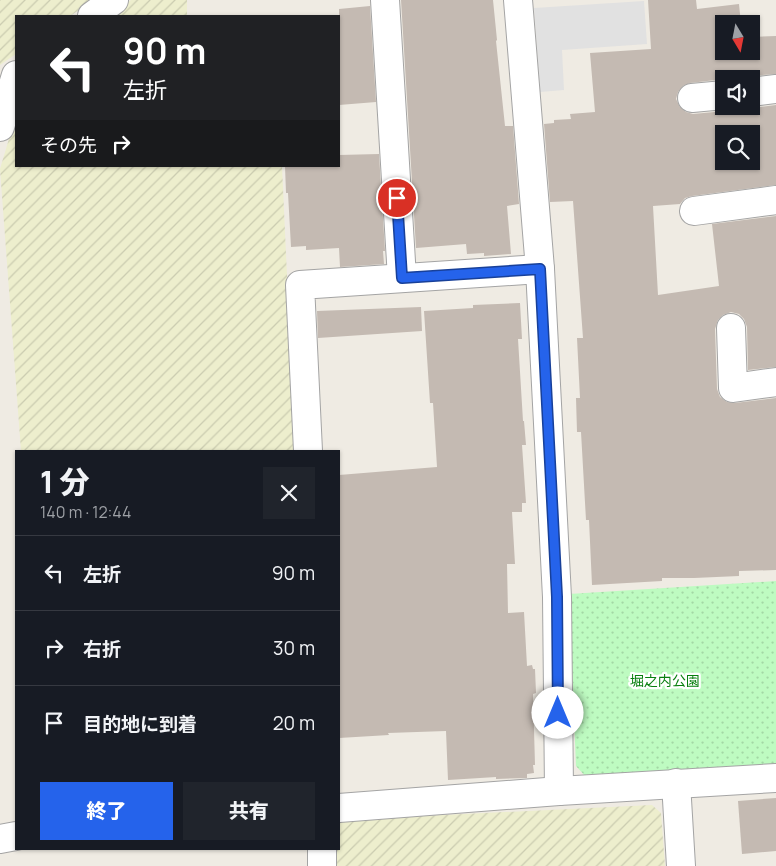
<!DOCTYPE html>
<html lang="ja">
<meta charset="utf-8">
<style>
:root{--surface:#171b24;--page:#20242c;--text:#f1f3f6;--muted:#9ea1a6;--line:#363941;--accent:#2563eb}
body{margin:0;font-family:Manrope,"Noto Sans JP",sans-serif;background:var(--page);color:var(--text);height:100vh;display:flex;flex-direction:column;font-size:19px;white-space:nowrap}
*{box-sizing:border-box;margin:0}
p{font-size:16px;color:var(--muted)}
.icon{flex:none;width:28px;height:28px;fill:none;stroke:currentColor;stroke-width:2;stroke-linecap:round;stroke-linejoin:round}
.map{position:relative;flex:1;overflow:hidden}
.drawer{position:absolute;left:15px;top:450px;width:325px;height:400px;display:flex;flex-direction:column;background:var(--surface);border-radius:0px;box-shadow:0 1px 4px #0004}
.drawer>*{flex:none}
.banner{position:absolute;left:15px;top:15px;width:325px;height:152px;border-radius:0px;box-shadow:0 1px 4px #0004;background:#202124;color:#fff;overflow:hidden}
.needle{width:32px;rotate:170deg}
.buttons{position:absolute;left:715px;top:15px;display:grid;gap:10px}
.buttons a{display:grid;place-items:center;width:45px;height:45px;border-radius:0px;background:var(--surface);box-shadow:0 1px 4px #0004;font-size:25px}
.pin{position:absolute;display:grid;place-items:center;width:42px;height:42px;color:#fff;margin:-21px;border:2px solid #fff;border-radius:50%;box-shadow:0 1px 5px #0007}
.me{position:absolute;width:55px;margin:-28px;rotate:0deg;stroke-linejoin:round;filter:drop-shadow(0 0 4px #0008)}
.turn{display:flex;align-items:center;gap:18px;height:105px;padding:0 25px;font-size:22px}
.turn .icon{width:65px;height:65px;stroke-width:2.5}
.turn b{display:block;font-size:35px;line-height:42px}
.then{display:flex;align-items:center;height:48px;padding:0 25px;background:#0003;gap:10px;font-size:19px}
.round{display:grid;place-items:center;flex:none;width:52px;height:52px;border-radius:0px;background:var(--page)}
.summary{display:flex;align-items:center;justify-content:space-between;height:85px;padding:0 25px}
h1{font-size:30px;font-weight:800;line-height:38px}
.primary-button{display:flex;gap:10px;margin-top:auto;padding:10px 25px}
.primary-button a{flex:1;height:58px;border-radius:0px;background:var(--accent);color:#fff;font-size:20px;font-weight:800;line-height:58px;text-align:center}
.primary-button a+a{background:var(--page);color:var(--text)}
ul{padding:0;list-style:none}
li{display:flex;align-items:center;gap:15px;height:75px;padding:0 25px;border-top:1px solid var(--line)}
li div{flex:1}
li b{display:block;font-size:19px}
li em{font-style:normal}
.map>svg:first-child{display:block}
</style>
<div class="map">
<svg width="776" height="866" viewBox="0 0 776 866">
<defs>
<pattern id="farmland-furrows" width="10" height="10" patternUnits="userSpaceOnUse" patternTransform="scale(1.25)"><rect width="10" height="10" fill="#edeecd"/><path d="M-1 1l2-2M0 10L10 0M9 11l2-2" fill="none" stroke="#cbccb0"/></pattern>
<pattern id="park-dots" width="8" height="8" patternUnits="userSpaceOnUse" patternTransform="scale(1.25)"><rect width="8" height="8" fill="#befbc1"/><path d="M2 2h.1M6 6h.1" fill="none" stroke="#a3d7a5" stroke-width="1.8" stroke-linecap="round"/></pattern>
</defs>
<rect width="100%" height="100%" fill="#efebe3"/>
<!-- farmland -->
<g fill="url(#farmland-furrows)">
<polygon points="0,0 94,0 70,16 16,16 16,54 0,65"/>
<polygon points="131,0 187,0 187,16 109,16"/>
<polygon points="16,115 16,166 282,166 295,451 21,451 0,169"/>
<polygon points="652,805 661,813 665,866 332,866 331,849 339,849 339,820"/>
</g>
<!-- park -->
<polygon fill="url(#park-dots)" points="776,581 776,764 586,777 576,766 569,594"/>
<!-- parking -->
<polygon fill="#e1e1e1" points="644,1 647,44 562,50 564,90 540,92 534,8"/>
<!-- building -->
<g fill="#c4bab2" fill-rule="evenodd">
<polygon points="401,0 493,0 497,40 496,41 505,126 513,126 519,204 507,206 511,254 484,256 484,253 467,254 466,244 416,248"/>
<path d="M648,0h48l1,9 42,-5 2,20h-17v27h27v-14l25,-1v38l-27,2 -6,3h-19l-34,4 -7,3 -5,6 -2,7 4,8 6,5 7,2 32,-3 9,-5 19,2 23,-3v80l-84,11 -7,2 -5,6 -27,2 5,89 61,-9 -7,-62 64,-8v151l-28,3 -1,-43 -3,-8 -5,-5 -8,-2 -8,3 -5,5 -3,9 2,60 3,8 7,5 8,1 41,-5v172l-37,1v5l-45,2h-32v3l-70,4 -3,-65h-3l-5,-88h-4l-1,-34h4l-3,-60h6l-10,-137 -23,1 -6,-78 10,-1v-3l17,-1 -1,-5 25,-2 -5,-59 61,-4zM724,134h27v27h-27z"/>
<polygon points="370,6 376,102 339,105 339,9"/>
<polygon points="379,154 385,251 383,251 384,264 340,267 339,248 306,250 306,246 291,247 288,193 286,193 285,166 339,166 339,155"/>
<polygon points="520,303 522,339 518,339 523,421 524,421 526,445 522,445 526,503 522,503 522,512 512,512 515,564 507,564 508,613 524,612 527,666 532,665 533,669 535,669 536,693 533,694 535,765 533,765 534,773 527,774 527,778 496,779 496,777 448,780 446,731 388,733 389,735 339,738 339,475 437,467 433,403 430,403 424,311 473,308 473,305"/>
<polygon points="421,307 422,331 318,338 317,311"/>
<polygon points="776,798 776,851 742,854 738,801"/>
</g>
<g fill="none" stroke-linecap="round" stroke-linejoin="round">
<!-- minor casing -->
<g stroke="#a4a4a4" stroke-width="30">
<g id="minor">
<polyline points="385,0 402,278"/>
<polyline points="518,0 540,269 557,597 559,791"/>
<polyline points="92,16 114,0"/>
<polyline points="751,92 776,89"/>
<polyline points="692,98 724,95"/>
<polyline points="0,127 16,75"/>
<polyline points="694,211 776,200"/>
<polyline points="731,328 733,388 776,382"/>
<polyline points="308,451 300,285 540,269"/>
<polyline points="676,783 681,866"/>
<polyline points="339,808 559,791 776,778"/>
<polyline points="0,839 16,836"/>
<polyline points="322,849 322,866"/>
</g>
</g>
<!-- minor -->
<use href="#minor" stroke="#fff" stroke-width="28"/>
</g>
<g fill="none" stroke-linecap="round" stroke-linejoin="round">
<!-- route casing -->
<g stroke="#184099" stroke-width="12">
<polyline id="route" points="397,198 402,278 540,269 557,597 558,713"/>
</g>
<!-- route -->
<use href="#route" stroke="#2563eb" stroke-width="9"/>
</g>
<g text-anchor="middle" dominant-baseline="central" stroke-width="4.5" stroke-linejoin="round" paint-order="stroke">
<!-- park labels -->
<g font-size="14" fill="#087f0f" stroke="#fff">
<text x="665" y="680">堀之内公園</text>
</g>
</g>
</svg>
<div class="buttons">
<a><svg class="needle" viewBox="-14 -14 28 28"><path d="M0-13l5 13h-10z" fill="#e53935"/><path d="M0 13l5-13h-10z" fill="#9ea1a6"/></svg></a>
<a><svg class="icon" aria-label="sound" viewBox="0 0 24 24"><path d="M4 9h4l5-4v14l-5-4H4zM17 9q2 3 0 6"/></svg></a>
<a><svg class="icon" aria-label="search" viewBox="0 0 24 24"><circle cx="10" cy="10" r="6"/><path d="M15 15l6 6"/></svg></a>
</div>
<div class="pin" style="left:397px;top:198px;background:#d93025"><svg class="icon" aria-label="arrive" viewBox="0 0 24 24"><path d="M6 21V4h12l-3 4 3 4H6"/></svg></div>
<svg class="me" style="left:558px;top:713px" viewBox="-20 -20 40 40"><circle r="19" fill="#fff"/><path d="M0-13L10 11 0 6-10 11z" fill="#2563eb"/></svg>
<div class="banner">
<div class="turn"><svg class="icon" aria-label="left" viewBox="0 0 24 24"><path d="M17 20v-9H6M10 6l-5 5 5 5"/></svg><div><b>90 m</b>左折</div></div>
<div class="then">その先<svg class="icon" aria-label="right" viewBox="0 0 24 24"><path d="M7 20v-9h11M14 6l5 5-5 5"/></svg></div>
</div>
<section class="drawer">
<div class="summary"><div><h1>1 分</h1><p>140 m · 12:44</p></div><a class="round"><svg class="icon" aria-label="close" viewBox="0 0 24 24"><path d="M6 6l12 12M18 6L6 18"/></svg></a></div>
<ul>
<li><svg class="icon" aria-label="left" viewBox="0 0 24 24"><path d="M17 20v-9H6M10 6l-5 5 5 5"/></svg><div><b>左折</b></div><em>90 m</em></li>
<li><svg class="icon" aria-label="right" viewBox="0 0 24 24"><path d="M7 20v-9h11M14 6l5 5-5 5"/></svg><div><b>右折</b></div><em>30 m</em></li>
<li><svg class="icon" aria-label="arrive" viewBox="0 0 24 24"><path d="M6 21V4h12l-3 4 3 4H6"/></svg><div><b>目的地に到着</b></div><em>20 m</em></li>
</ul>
<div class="primary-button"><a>終了</a><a>共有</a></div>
</section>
</div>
